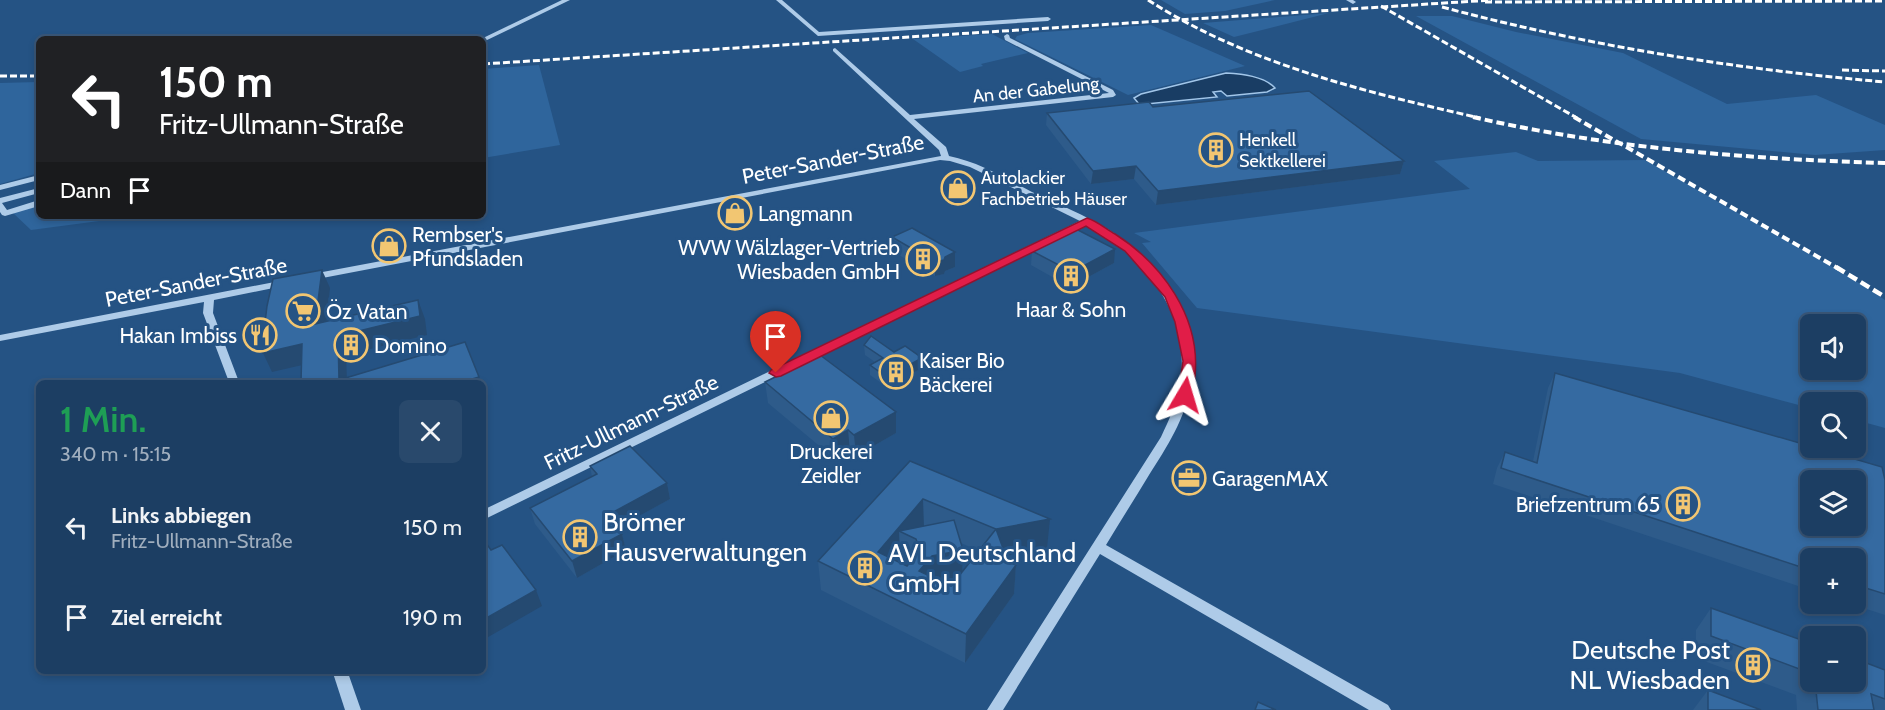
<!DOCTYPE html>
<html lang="de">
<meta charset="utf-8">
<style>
:root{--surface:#1c3e63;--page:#29496c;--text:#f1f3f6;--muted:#a0aebe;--line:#3a5778}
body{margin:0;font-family:Cabin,sans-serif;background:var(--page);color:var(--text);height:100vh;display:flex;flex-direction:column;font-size:22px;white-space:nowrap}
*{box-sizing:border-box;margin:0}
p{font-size:20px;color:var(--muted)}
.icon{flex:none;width:33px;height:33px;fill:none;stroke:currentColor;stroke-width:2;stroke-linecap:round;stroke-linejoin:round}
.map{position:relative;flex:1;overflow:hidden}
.panel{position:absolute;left:36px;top:380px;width:450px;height:294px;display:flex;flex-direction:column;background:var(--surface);border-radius:9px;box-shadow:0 3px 9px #0003,0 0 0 2px var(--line)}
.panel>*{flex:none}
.hud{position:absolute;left:36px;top:36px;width:450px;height:183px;border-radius:9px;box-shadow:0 3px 9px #0003,0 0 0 2px var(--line);background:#202124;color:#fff;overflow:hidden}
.fabs{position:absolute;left:1800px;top:314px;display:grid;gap:12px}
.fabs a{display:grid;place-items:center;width:66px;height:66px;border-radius:9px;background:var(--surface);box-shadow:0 3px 9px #0003,0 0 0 2px var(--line);font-size:30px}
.pin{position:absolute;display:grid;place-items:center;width:51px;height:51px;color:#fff;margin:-62px -26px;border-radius:50% 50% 50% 0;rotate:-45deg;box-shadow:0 0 6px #0007}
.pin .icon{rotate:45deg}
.me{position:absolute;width:66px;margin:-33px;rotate:7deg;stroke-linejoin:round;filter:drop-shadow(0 0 4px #0008)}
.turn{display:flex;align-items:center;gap:21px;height:126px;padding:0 24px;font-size:27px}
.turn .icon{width:78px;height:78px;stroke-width:2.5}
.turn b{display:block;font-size:42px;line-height:51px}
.then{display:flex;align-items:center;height:57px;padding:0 24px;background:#0003;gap:12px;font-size:22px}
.round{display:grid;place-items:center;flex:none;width:63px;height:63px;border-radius:9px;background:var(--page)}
.summary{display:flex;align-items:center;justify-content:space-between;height:102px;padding:0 24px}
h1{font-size:36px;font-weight:600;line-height:45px;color:#1e9e55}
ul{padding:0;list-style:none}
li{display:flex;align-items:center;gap:18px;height:90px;padding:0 24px}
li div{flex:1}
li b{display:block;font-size:22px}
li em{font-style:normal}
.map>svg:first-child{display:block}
</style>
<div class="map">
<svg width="1885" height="710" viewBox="0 0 1885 710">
<rect width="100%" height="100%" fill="#255384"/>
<!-- green -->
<g fill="#2f659c" fill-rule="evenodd">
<polygon points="1161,0 1275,0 1225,11 1185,14"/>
<polygon points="1329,13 1234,37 1203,23"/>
<polygon points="1416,16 1452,16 1516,32 1623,53 1727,104 1816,95 1885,125 1885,150 1815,155 1641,139"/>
<polygon points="1151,25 1245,66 1128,95 1015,39 1017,36 1028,33"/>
<polygon points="992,34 1028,53 981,64 983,66 960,72 913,39"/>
<polygon points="539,65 560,145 483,158 483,69"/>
<polygon points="39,82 39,173 0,184 0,83"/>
<path d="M1516,152l22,9 107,-1 200,114 40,26v128l-29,-8v-18h-46v6l-130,-35 -483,-65 -55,-65 9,-1 -17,-9 336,-44 -36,-28zM1810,324h46v45h-46z"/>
<polygon points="39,205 39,216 137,216 31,230 12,212"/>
</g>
<!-- water -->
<path fill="#193d64" stroke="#a2c6e9" stroke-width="1.5" d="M1226,73c16,1 38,3 49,15l-8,4 -40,4 -6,-5 -8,1 4,5 -71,7h-7l-5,-6 7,-4z"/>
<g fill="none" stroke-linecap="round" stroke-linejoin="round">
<!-- minor -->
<g fill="#aecbe8" fill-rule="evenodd">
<polygon points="562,0 570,0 485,41 483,42 483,39 481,39"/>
<polygon points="776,0 782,0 819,32 1048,17 1051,19 1048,21 818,36"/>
<polygon points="1346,0 1353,0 1356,2 1353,4"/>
<path d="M1007,34l2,1 1,3 103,52 3,5 -3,2 -199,22 32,28 3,9c30,6 56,22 83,36 26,12 53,23 77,38 52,33 93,91 82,155 -6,34 -24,62 -42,90 -14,23 -29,47 -43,70l282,160 3,5h-22l-269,-156 -97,156h-16l174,-273c8,-17 16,-34 19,-52 12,-70 -35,-129 -94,-160l-603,295v-10l597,-289 -110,-54 -20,-6 -10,-1 -628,120 -5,-3 5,-3 629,-118 -2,-6 -106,-99v-2l2,-1 75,67 199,-22 -104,-53 -1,-4z"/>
<polygon points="39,175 39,180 0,190 0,185"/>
<polygon points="39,188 39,193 2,203 7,210 39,200 39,206 5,216 2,215 0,212 0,198"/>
<polygon points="285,280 290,283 288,285 214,300 213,313 239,382 229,382 203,313 204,302 0,341 0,335"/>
<polygon points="332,670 347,670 361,710 345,710"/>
</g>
<!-- rail-far2 -->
<g stroke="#fff" stroke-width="3" stroke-dasharray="7 3" stroke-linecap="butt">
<path d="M1148,0c100,64 217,92 332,118"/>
<polyline points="1485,2 1885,1"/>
<polyline points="1381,6 1577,118"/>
<path d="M1442,7c146,39 293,62 443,75"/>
<polyline points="483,64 1492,0"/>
<polyline points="1842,70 1885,71"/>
<polyline points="0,76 39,76"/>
</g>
<!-- rail-far1 -->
<g stroke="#fff" stroke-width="4" stroke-dasharray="8 4" stroke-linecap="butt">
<path d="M1473,117c135,31 274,42 412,46"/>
<polyline points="1574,117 1839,269"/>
</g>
<!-- rail -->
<polyline stroke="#fff" stroke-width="4.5" stroke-dasharray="10 4.5" stroke-linecap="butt" points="1836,267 1885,297"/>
</g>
<!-- wall -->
<g fill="#2e5b8a" fill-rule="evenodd">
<polygon points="1153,107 1404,161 1400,174 1156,205 1134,179 1091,184 1046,125 1047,113"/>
<polygon points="892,237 955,267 945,271 944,274 935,276 892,251"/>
<polygon points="1032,251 1114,263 1070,287 1031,265"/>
<polygon points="864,345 894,352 922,368 887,387 870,375 870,365 875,362 865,355"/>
<polygon points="1555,373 1885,480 1885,615 1848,603 1856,603 1856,558 1810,558 1810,590 1493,484 1497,468 1505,452 1533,461 1548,388"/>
<polygon points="765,382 896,433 856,456 850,451 835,459 768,403"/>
<path d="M910,461l137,87 -42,8 3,6 8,3 -2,29 -49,69 -144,-73 -3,-29zM961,543l18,8 -17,21 1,-22zM900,555v5l9,3 -2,3 -11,-6zM952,580h4l-5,6 -9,-4z"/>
<polygon points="590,466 667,483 670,499 617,528 622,534 626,550 577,578 535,524 530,508 592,477"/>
<polygon points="1711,608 1810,643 1810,681 1856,681 1885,670 1885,710 1797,710 1796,695 1696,658 1696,630"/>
<polygon points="1708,690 1761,710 1693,710"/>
</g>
<!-- shaded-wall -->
<g fill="#254a71">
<polygon points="1404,161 1400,174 1156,205 1158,191"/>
<polygon points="1136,166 1134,179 1091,184 1093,171"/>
<polygon points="1115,249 1114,263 1070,287 1072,272"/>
<polygon points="955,252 955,267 945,271 944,274 935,276 935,262"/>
<polygon points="322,270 330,288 324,343 315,324"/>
<polygon points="418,300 425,319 427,335 346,355 347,382 339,380 338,336"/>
<polygon points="302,344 311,363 272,372 263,353"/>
<polygon points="922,358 922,368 887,387 887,377"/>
<polygon points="479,377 481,382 462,382"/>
<polygon points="483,387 486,396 483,397"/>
<polygon points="896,412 896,433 856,456 854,435"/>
<polygon points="848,430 850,451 835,459 833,439"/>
<polygon points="667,483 670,499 610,532 606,516"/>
<polygon points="923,499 924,527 899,531 900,555 879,580 878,552"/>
<polygon points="1050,519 1047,548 995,558 996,529"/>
<polygon points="622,534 626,550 577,578 572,561"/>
<polygon points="963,550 962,578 932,584 919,571 932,556"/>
<polygon points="1016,565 1014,594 965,663 966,634"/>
<polygon points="536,590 542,606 483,640 483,620"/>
</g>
<!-- building -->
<g fill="#356aa1" stroke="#254a71" stroke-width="1.5" fill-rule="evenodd">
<polygon points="1309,91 1404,161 1158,191 1136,166 1093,171 1047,113 1149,102 1153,107"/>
<polygon points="912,228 955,252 945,257 944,260 935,262 892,237"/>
<polygon points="1076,229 1115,249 1072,272 1032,251"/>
<polygon points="322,270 315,324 418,300 420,316 338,336 339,380 465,342 479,377 462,382 301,382 302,344 263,353 264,336 267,335 265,323 267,306 273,279"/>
<polygon points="871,336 894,352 905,346 922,358 887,377 870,365 883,358 864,345"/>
<polygon points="820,355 896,412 854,435 848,430 833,439 765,382"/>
<path d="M1555,373l255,73v1h4l68,20 3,13v114l-29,-9v-27h-46v12l-309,-102 4,-16 32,11zM1810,480h46v45h-46z"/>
<polygon points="630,446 667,483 606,516 622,534 572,561 530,508 597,474 590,466"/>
<path d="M910,461l140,58 -54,10 12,33 8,3 -50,69 -148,-73zM923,499l73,30 -45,57 -32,-15 13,-15 31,-6 -9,-30 -55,11 17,8 4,11 -13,16 -29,-14z"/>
<polygon points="483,539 491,550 502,545 536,590 483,620"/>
<polygon points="1711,608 1810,643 1810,673 1711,636"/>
<polygon points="1856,659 1885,670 1885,699 1871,694 1874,710 1818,710 1815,681 1856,681"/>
<polygon points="1708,690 1761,710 1708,710"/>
<polygon points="1258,702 1276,710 1255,710"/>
</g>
<!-- route -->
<path fill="#e11d48" stroke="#92132f" stroke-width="1.5" d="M1087,218c10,3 19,11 28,16 47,30 86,83 80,142 -1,7 -1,16 -4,22l-6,2 -7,-5 5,-34 -8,-39 -10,-25 -40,-46 -39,-25 -305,150 -5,1 -7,-4 2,-3z"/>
<!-- icons -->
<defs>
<g id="building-ring" transform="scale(1.725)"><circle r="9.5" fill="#255384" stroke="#f2c672" stroke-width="1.5"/><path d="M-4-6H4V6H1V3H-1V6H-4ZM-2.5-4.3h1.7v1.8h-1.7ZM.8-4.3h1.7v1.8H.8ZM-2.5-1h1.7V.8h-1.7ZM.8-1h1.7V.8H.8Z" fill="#f2c672"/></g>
<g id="shop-ring" transform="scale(1.725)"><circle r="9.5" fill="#255384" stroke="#f2c672" stroke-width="1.5"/><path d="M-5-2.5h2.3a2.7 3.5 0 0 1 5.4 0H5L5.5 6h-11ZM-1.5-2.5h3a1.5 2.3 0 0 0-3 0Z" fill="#f2c672"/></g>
<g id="supermarket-ring" transform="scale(1.725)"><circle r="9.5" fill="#255384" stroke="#f2c672" stroke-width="1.5"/><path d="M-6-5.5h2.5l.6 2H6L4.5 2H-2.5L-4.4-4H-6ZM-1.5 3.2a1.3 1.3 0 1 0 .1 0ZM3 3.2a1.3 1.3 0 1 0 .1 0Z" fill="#f2c672"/></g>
<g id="restaurant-ring" transform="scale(1.725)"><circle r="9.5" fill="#255384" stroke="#f2c672" stroke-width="1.5"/><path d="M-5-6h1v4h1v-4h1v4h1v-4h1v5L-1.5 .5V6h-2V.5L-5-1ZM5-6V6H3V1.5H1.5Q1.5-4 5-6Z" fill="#f2c672"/></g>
<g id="office-ring" transform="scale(1.725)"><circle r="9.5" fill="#255384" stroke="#f2c672" stroke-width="1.5"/><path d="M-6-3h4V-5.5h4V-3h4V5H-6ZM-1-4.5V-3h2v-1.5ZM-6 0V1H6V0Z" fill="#f2c672"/></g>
</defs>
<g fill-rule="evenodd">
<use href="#building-ring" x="1216" y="150"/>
<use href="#shop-ring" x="958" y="188"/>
<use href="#shop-ring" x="735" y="213"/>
<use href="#shop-ring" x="389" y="246"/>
<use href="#building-ring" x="923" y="259"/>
<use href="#building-ring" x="1071" y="276"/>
<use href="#supermarket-ring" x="303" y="311"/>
<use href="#restaurant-ring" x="260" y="335"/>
<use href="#building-ring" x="351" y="345"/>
<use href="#building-ring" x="896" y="372"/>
<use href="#shop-ring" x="831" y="418"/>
<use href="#office-ring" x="1189" y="478"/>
<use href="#building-ring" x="1683" y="504"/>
<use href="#building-ring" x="580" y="537"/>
<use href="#building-ring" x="865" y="568"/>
<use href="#building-ring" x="1753" y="665"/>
</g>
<g text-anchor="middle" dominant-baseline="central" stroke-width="6" stroke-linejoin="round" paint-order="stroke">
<!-- far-street labels -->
<g font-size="18" fill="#fff" stroke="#255384">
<text transform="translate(1036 90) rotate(-6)">An der Gabelung</text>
</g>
<!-- far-poi labels -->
<g font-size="18" fill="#fff" stroke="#255384" text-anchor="start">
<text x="1239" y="140">Henkell<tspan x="1239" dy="21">Sektkellerei</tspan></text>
<text x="981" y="178">Autolackier<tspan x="981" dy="21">Fachbetrieb Häuser</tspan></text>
</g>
<!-- street labels -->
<g font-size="21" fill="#fff" stroke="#255384">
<text transform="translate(833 159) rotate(-11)">Peter-Sander-Straße</text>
<text transform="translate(196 282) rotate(-11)">Peter-Sander-Straße</text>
<text transform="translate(631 422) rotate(-26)">Fritz-Ullmann-Straße</text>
</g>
<!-- poi labels -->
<g font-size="21" fill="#fff" stroke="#255384" text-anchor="start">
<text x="758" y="213">Langmann</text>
<text x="412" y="234">Rembser's<tspan x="412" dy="24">Pfundsladen</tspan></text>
<text x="900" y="247" text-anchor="end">WVW Wälzlager-Vertrieb<tspan x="900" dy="24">Wiesbaden GmbH</tspan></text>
<text x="1071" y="309" text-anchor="middle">Haar &amp; Sohn</text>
<text x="326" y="311">Öz Vatan</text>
<text x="237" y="335" text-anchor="end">Hakan Imbiss</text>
<text x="374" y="345">Domino</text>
<text x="919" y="360">Kaiser Bio<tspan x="919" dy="24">Bäckerei</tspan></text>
<text x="831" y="451" text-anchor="middle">Druckerei<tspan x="831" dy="24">Zeidler</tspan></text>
<text x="1212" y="478">GaragenMAX</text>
<text x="1660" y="504" text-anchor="end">Briefzentrum 65</text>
</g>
<!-- near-poi labels -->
<g font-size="26" fill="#fff" stroke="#255384" text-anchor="start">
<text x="603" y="522">Brömer<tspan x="603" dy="30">Hausverwaltungen</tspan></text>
<text x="888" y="553">AVL Deutschland<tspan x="888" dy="30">GmbH</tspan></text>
<text x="1730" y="650" text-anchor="end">Deutsche Post<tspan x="1730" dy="30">NL Wiesbaden</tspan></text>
</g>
</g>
</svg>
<div class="fabs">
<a><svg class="icon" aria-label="sound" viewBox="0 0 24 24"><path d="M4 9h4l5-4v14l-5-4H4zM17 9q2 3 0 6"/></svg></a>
<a><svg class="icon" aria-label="search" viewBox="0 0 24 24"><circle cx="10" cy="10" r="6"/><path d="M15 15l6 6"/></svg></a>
<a><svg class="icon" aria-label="layers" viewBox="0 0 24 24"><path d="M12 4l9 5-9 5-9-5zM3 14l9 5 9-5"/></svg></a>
<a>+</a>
<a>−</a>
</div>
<div class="pin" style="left:776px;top:373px;background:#d93025"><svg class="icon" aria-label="arrive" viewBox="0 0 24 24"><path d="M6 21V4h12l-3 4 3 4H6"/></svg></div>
<svg class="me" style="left:1185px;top:395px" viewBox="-20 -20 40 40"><path d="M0-17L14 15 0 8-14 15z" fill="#e11d48" stroke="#fff" stroke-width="4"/></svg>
<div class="hud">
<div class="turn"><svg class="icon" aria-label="left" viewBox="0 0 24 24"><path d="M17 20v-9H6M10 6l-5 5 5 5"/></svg><div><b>150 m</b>Fritz-Ullmann-Straße</div></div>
<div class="then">Dann<svg class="icon" aria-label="arrive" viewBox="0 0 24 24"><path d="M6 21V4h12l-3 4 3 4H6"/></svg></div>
</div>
<section class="panel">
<div class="summary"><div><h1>1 Min.</h1><p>340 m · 15:15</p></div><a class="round"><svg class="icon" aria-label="close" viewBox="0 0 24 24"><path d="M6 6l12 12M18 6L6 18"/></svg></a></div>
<ul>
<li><svg class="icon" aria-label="left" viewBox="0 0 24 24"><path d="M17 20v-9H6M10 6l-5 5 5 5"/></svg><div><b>Links abbiegen</b><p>Fritz-Ullmann-Straße</p></div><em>150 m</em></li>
<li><svg class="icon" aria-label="arrive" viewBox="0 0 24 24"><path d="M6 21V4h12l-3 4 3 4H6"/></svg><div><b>Ziel erreicht</b></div><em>190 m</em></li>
</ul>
</section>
</div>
